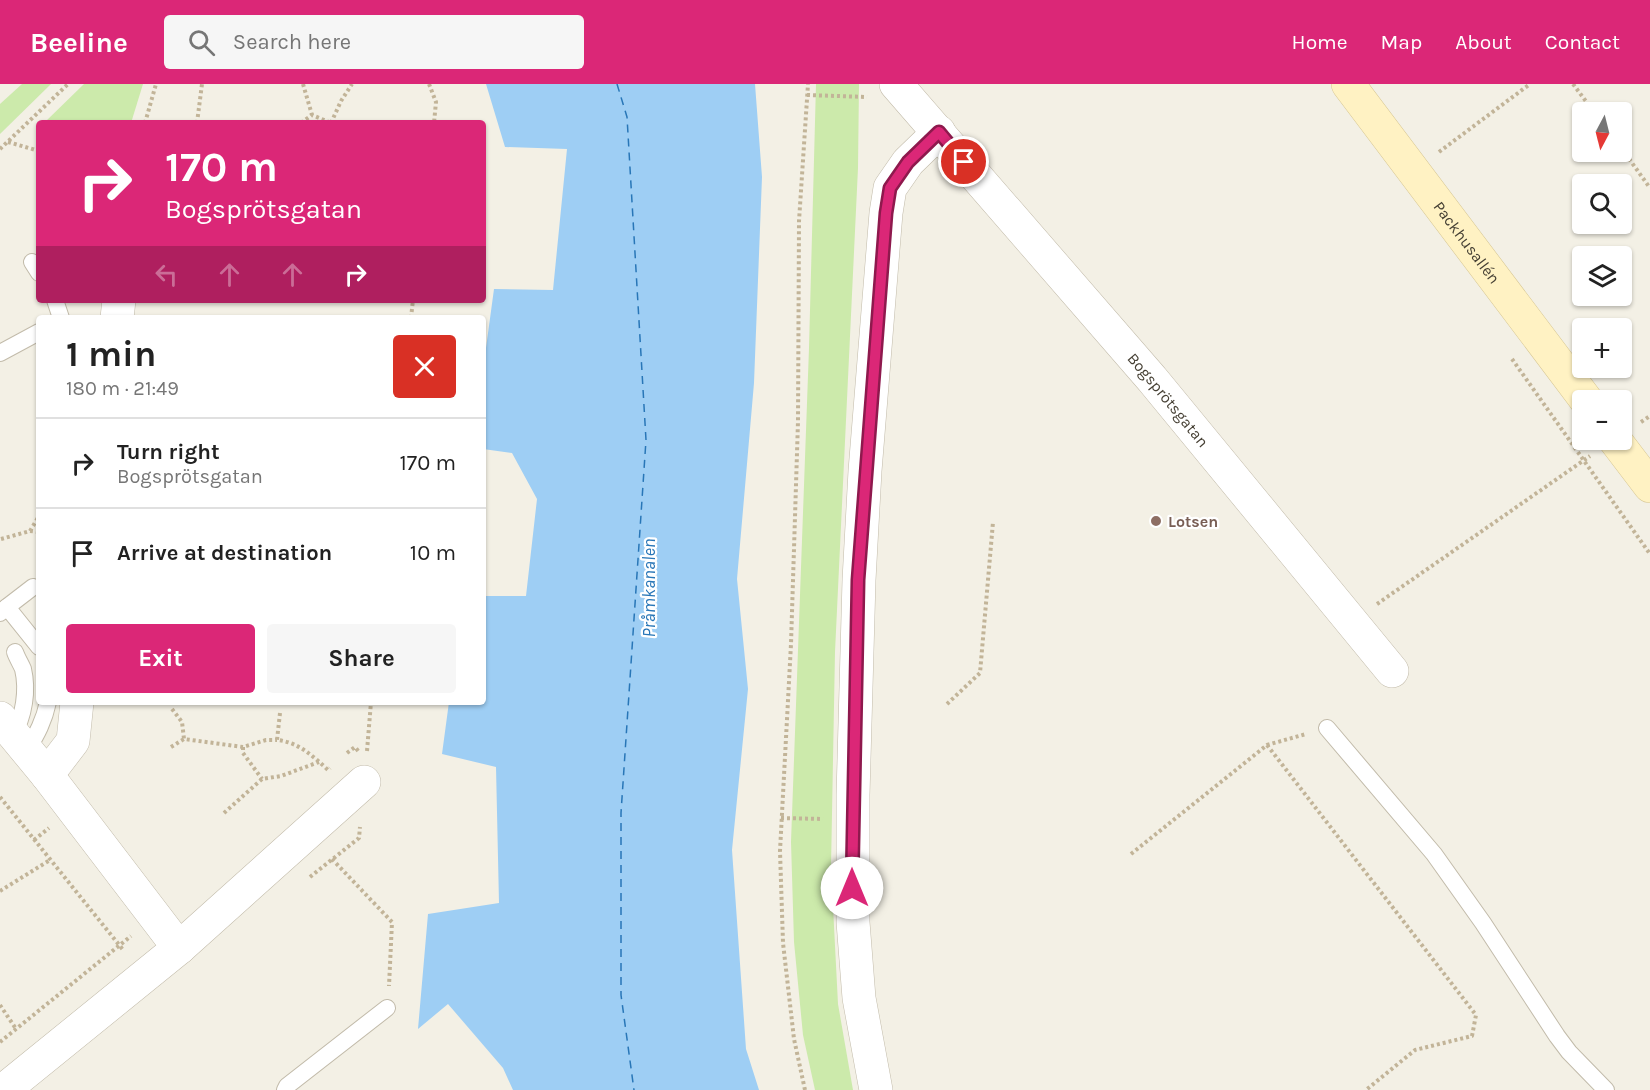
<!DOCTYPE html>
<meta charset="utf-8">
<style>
:root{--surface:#fff;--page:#f6f6f6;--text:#222;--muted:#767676;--line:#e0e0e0;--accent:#db2777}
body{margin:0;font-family:Karla,sans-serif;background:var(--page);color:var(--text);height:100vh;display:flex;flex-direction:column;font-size:22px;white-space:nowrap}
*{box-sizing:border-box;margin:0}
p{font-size:20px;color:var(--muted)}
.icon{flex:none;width:33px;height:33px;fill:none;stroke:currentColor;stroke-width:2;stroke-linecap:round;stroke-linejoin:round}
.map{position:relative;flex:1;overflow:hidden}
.details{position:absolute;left:36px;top:231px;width:450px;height:390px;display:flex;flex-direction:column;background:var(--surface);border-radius:6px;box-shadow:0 2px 4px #0004}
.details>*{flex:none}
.top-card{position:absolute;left:36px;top:36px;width:450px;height:183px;border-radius:6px;box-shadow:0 2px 4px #0004;background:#db2777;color:#fff;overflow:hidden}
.needle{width:39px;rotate:187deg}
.buttons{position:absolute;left:1572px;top:18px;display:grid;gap:12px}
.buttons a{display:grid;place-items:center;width:60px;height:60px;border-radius:6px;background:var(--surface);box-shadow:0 2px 4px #0004;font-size:30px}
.pin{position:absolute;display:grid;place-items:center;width:51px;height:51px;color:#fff;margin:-26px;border:3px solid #fff;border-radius:50%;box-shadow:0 2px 6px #0007}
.me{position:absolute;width:66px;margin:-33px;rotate:0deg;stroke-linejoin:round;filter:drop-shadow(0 0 4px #0008)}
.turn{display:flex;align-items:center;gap:21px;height:126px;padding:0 30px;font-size:27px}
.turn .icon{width:78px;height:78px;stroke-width:2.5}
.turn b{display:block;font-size:42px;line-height:51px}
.lanes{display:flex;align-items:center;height:57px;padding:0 30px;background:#0003;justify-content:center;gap:30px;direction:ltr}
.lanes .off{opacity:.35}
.round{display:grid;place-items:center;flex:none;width:63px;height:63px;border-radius:6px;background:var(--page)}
.summary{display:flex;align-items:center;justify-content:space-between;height:102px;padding:0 30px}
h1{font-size:36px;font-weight:700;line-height:45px}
.button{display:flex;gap:12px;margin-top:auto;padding:12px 30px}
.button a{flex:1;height:69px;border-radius:6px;background:var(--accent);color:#fff;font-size:24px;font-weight:700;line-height:69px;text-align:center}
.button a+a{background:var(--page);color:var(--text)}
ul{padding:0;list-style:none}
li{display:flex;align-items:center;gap:18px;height:90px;padding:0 30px;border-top:2px solid var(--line)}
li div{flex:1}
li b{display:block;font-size:22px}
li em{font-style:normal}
header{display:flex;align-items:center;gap:36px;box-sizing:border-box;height:84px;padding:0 30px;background:var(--accent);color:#fff}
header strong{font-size:28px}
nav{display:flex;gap:33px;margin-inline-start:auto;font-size:21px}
.search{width:420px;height:54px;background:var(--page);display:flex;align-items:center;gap:15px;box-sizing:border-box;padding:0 21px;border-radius:6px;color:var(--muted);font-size:22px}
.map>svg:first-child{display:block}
</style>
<header>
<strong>Beeline</strong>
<div class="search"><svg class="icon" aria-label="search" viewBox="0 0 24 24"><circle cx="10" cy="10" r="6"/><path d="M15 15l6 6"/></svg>Search here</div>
<nav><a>Home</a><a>Map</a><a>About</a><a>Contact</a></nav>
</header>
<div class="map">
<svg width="1650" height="1006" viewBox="0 0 1650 1006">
<rect width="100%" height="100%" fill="#f3f0e5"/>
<!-- green -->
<g fill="#cceaab">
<polygon points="22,0 51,0 0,50 0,20"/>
<polygon points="84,0 143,0 131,39 44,39"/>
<polygon points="816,0 859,0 858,84 835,568 831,784 838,920 853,1006 815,1006 803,951 794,858 791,758 809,264"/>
</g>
<!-- water -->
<polygon fill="#9ecef4" points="486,0 755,0 762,93 754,299 737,495 748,605 732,766 746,965 759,1006 513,1006 503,984 448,920 418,945 428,830 499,819 496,683 442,670 449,618 483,618 483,512 526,512 537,415 512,369 483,365 483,286 494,205 553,206 567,65 505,63"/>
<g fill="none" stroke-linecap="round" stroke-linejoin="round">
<!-- ferry -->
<polyline stroke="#2876b7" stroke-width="1.5" stroke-dasharray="8 6" stroke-linecap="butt" points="617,0 627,33 646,356 621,729 621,911 634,1006"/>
<!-- lane casing -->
<g stroke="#c2bbaa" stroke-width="18">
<g id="lane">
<polyline points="32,178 39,189"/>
<polyline points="55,216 61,234"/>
<polyline points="0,269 39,248"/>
<polyline points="7,523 33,503"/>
<polyline points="0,529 7,523 39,563"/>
<polyline points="1327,644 1434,770 1483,839 1557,952 1569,968 1606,1006"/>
<path d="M13,650c11,-17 15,-44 10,-65 -2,-5 -6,-11 -8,-17"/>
<path d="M27,666c10,-16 17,-29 21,-48"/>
<polyline points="285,1006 287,1002 387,924"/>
</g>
</g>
<!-- street casing -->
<g stroke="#c2bbaa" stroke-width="34">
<g id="street">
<path id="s1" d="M896,0l256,295 240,292"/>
<polyline points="117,234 119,216"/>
<polyline points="0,634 47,691 179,864"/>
<polyline points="47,691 73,657 77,618"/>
<polyline points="4,1006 179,864 364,698"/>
<polyline points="876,1006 859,914 853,838 853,711 859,496 865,387 886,129 890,104 908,78 939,48"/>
</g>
</g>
<!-- secondary casing -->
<g stroke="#d6c692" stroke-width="34">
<g id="secondary">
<path id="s2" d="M1348,0l238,316"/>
<polyline points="1615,356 1650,402"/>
</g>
</g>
<!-- path -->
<g stroke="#c2b498" stroke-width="4" stroke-dasharray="3 3" stroke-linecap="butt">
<polyline points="303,0 312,31"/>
<polyline points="429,0 436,18 434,39"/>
<polyline points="1573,0 1594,28"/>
<polyline points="807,11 867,13"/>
<polyline points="145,39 156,0"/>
<polyline points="197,39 202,0"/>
<polyline points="301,39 312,31 331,39"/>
<polyline points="331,39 341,17 352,0"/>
<polyline points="8,58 39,67"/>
<polyline points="0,65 68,0"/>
<polyline points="1622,65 1650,104"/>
<polyline points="1439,68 1530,0"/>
<polyline points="411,234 413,216"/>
<polyline points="1512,275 1650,470"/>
<polyline points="1641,338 1650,332"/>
<polyline points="30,447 39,432"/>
<polyline points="1,455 30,447 39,448"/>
<polyline points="1377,520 1590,372"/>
<polyline points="947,620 980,589 993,438"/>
<polyline points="172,625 182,638 184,655"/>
<path d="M280,629l-3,27c21,2 36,16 51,30l2,-2"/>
<polyline points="1267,661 1476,931 1472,952 1415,966 1366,1006"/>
<polyline points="171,663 184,655 243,663 266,656 277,656"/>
<polyline points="243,663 243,669 262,695"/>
<polyline points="367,667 371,618"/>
<polyline points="347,669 355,663 359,668"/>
<polyline points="0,713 124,867"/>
<polyline points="224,729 262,695 281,692 319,678"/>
<polyline points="781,734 823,735"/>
<polyline points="34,756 49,744"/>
<polyline points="1131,770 1267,661 1306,650"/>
<polyline points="332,775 392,838 389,902"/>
<polyline points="310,793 359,754 360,743"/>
<polyline points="0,807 50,776"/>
<polyline points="0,921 16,945"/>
<polyline points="0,958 131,852"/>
<polyline points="805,1006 794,955 783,859 780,767 791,560 798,337 799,137 808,0"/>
</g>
<!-- lane -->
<use href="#lane" stroke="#fff" stroke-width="16"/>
<!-- street -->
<use href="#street" stroke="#fff" stroke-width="33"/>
<!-- secondary -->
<use href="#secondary" stroke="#fff2c3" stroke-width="33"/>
</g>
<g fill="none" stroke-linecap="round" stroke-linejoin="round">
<!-- route casing -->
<g stroke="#8e194d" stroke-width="15">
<polyline id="route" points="852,804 858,496 886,129 890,104 908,78 939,48 964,78"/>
</g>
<!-- route -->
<use href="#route" stroke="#db2777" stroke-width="10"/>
</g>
<!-- markers -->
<circle fill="#8d6e63" stroke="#fff" stroke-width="2" cx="1156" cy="437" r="6"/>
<g text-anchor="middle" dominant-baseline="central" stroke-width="4.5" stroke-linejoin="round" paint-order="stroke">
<!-- street labels -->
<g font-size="16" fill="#464034" stroke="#fff">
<text stroke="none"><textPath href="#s2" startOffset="198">Packhusallén</textPath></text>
<text stroke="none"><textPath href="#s1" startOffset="417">Bogsprötsgatan</textPath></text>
</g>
<!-- education labels -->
<g font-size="16" font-weight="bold" fill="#785e54" stroke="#fff" text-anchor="start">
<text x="1168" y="437">Lotsen</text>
</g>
<!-- water labels -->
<g font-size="18" font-style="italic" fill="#2876b7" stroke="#fff">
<text transform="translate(649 504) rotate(-90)">Pråmkanalen</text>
</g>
</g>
</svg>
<div class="buttons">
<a><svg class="needle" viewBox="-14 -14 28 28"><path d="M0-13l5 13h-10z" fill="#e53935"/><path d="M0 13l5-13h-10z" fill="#767676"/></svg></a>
<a><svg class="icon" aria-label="search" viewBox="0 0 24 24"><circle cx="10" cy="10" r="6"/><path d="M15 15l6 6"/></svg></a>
<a><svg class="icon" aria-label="layers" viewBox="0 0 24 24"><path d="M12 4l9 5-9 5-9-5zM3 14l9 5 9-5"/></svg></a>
<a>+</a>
<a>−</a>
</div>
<div class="pin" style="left:964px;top:78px;background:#d93025"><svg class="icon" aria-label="arrive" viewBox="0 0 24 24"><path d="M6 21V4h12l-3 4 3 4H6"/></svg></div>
<svg class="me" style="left:852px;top:804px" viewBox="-20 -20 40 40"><circle r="19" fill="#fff"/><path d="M0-13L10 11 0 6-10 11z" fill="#db2777"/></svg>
<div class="top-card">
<div class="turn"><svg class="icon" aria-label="right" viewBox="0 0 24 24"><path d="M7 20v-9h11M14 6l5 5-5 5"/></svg><div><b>170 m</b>Bogsprötsgatan</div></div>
<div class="lanes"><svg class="icon off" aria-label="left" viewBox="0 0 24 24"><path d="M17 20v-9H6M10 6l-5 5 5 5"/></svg><svg class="icon off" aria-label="ahead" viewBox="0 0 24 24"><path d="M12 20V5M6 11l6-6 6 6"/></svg><svg class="icon off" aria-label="ahead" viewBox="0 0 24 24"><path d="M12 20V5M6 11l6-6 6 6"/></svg><svg class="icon" aria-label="right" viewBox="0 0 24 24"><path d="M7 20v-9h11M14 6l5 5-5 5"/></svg></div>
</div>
<section class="details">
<div class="summary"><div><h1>1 min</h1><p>180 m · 21:49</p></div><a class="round" style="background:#d93025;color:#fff"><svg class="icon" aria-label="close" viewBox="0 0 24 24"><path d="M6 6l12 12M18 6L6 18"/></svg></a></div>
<ul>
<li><svg class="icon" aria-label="right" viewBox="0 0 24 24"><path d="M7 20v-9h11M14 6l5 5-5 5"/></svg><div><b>Turn right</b><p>Bogsprötsgatan</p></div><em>170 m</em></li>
<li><svg class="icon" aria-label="arrive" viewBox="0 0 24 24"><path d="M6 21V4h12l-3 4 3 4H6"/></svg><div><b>Arrive at destination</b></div><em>10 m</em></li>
</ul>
<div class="button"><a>Exit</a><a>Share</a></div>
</section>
</div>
